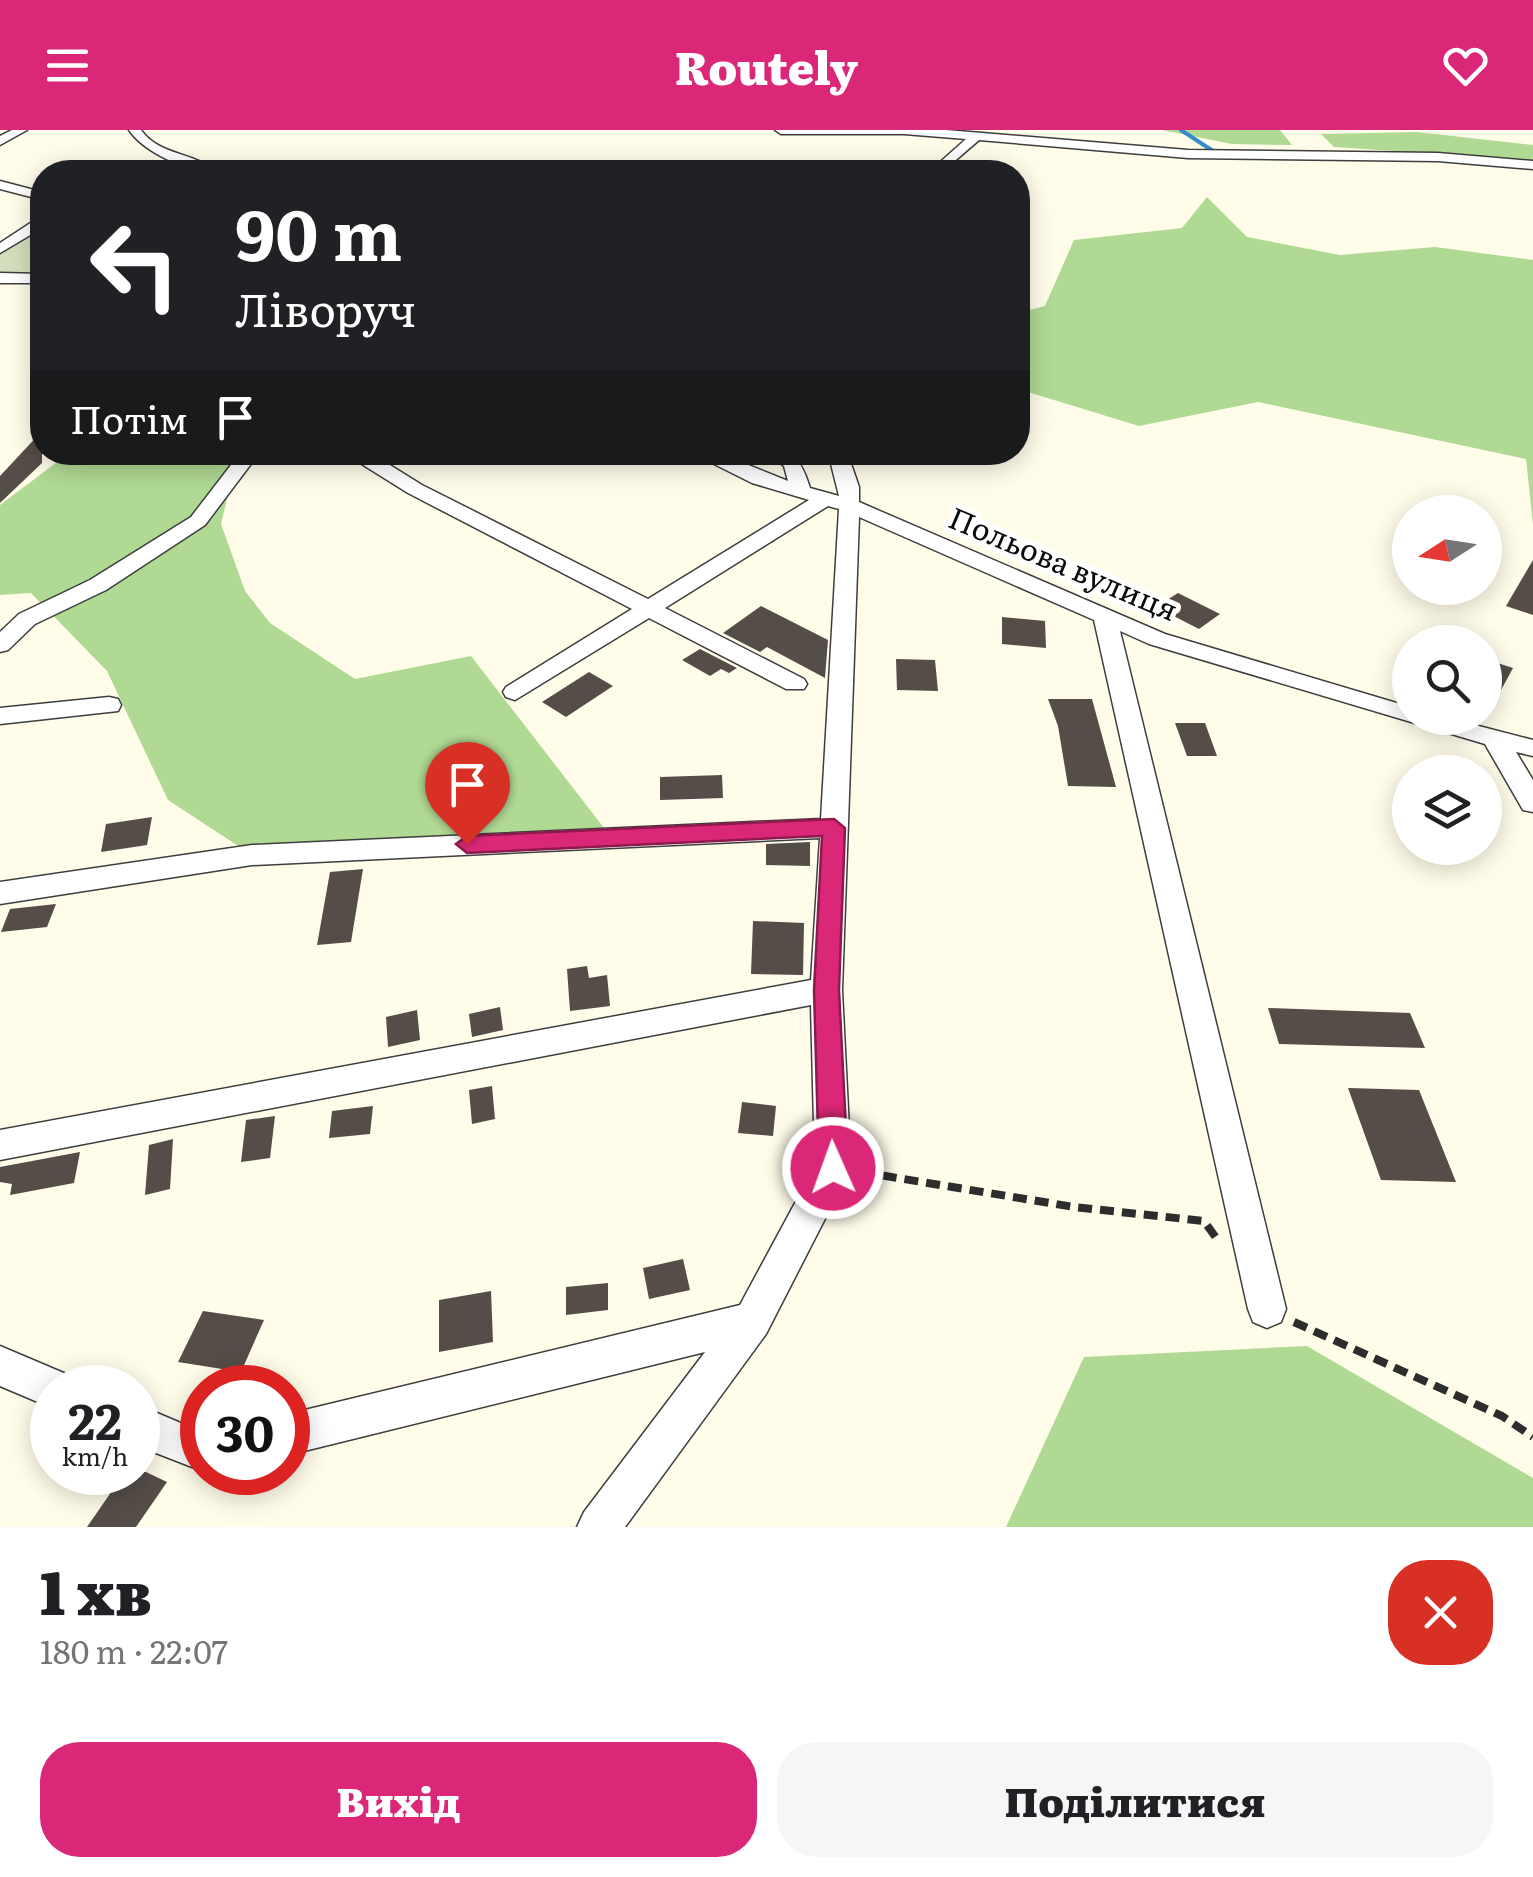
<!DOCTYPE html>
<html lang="uk">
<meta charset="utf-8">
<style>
:root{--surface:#fff;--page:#f6f6f6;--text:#202124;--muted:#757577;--accent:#db2777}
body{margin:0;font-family:Literata,serif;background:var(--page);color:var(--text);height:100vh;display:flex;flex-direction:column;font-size:38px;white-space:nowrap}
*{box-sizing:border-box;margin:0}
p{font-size:32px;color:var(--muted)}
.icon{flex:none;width:55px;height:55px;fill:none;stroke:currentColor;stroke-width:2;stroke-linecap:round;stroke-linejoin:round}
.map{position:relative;height:1397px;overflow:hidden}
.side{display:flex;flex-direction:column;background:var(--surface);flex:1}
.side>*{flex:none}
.banner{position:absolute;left:30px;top:30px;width:1000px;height:305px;border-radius:40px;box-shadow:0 5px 25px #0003;background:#202124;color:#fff;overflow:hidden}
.needle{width:65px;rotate:258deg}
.buttons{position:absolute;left:1392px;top:365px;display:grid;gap:20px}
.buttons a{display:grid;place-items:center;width:110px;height:110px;border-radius:50%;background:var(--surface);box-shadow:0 5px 25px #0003;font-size:50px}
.speed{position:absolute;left:30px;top:1235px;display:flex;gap:20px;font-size:50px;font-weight:700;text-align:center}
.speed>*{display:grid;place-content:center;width:130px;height:130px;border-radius:50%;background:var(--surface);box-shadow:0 5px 25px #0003;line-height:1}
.speed small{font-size:25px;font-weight:400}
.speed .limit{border:15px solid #d22;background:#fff;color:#111}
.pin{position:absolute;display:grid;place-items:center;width:85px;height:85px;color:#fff;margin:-102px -42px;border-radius:50% 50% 50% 0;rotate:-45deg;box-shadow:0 0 10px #0007}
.pin .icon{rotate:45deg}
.me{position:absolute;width:110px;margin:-55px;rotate:358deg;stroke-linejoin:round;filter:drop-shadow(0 0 8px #0008)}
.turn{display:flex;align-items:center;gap:35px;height:210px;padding:0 40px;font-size:45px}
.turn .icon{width:130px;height:130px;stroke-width:2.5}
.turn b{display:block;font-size:70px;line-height:85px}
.then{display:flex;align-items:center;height:95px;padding:0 40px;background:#0003;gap:20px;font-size:38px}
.round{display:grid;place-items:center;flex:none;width:105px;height:105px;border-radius:40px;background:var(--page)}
.headline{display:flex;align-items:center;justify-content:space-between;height:170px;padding:0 40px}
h1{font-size:60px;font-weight:800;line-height:75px}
.primary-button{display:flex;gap:20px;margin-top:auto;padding:20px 40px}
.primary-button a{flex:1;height:115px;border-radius:40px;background:var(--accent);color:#fff;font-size:40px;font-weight:800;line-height:115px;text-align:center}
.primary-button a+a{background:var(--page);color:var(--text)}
header{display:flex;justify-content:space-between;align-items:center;height:130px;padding:0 40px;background:var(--accent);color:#fff;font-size:45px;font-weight:800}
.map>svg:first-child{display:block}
</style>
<header><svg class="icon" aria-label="menu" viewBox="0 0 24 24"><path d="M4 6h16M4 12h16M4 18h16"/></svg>Routely<svg class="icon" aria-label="heart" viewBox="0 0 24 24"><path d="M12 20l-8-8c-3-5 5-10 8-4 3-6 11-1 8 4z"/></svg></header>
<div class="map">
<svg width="1533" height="1397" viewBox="0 0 1533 1397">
<rect width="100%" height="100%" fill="#fffcea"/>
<!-- forest -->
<g fill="#b0d994">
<polygon points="1162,0 1280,0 1292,15 1232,14"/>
<polygon points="1417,2 1533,15 1533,30 1334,17 1321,4"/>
<polygon points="1207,67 1247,107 1340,125 1435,117 1533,130 1533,395 1526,329 1258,272 1139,296 1018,259 1018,183 1045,176 1074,110 1182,98"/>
<polygon points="69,323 238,323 221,394 245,461 270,493 355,549 471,526 611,707 252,725 168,670 107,541 31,463 0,465 0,375"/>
<polygon points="1307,1216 1533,1348 1533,1397 1006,1397 1084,1227"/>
</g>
<!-- cemetery -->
<polygon fill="#d3dfbc" points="42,52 42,149 0,148 0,119 38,94"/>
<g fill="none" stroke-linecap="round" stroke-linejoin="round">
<!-- stream -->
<polyline stroke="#368bcd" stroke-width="4" points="1181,0 1216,23"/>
</g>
<!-- building -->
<g fill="#544d48">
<polygon points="42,301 42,333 0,373 0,346"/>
<polygon points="1533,430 1533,485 1506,476"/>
<polygon points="1178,463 1220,484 1199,499 1156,477"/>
<polygon points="761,476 828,510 825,548 767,517 760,522 723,503"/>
<polygon points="1002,487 1045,491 1046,518 1002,514"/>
<polygon points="700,519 737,538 729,543 721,539 710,546 682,530"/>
<polygon points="896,529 935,530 938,561 897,560"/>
<polygon points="1485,529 1513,538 1501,560 1485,555"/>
<polygon points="589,542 613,556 566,587 542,572"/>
<polygon points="1048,569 1092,569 1116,657 1068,656 1058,596"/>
<polygon points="1175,593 1205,593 1217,626 1187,626"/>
<polygon points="722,645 723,668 660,670 660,647"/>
<polygon points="152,687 147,715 101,722 106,694"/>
<polygon points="810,712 810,736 766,735 766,714"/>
<polygon points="363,739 351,812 317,815 330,742"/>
<polygon points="56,774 47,797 1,802 10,779"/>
<polygon points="753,791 804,793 803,845 751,844"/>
<polygon points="587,836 589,848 607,845 610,876 570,881 567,839"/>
<polygon points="500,877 503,900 472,907 469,884"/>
<polygon points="1268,878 1410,883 1425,918 1279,914"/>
<polygon points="417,880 420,910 388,917 386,887"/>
<polygon points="492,956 495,989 472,994 469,960"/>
<polygon points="1348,958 1419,960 1456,1052 1381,1050"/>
<polygon points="742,972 776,976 773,1006 738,1003"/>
<polygon points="373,976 370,1004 329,1008 332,981"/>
<polygon points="275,986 270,1028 241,1032 246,990"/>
<polygon points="173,1009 170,1059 145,1065 149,1015"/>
<polygon points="80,1022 74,1053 10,1065 12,1054 0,1052 0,1037"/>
<polygon points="683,1129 690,1160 649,1169 643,1138"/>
<polygon points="608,1153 608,1180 566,1185 566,1157"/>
<polygon points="491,1161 493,1212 439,1222 439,1170"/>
<polygon points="203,1181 264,1190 241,1242 178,1232"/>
<polygon points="125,1342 146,1342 167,1352 136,1397 87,1397"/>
</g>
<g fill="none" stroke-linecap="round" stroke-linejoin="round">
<!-- minor casing -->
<g stroke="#3e3e3e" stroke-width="3">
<g id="minor">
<polygon points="12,0 27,0 0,15 0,6"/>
<path d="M129,0h12c18,26 54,22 76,42 -25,2 -73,-19 -88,-42z"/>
<polygon points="775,0 946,0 1188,20 1438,23 1533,31 1533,39 1438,31 1188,28 979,10 942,42 929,42 966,9 904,4 781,4"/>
<polygon points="0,51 42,62 42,98 0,123 0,113 32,92 35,68 0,59"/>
<polygon points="0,143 42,144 42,153 0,153"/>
<polygon points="241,322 260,322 205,395 106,460 35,494 8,520 0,522 0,502 19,484 90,450 191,387"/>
<path d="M358,322h19v5l45,28 226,114 161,-99 -57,-17 -62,-31h26l72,29 -4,-15 -19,-14c30,0 36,7 45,36l29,8 -11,-44h19l12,35v15l306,132 245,73v11h38l85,22v16l-17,-4 17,28v32l-10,-2 -38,-66 -336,-100 -29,-13 166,678 -5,13 -14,6 -14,-6 -5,-13 -154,-689 -235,-103 -17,473 9,178 -85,166 -141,193h-48l7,-15 121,-160 -417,103v-41l452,-109 75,-139 -4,-161 -811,155v-30l811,-150 9,-142 -568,27 -252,39v-22l252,-37 569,-26 18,-310 -11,-3 -163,102 139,71 3,5 -3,5h-18l-137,-71 -134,82 -9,-3 -3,-5 3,-5 126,-78 -224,-116 -48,-30z"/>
<polygon points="109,567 118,569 121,575 118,581 0,594 0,578"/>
<polygon points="0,1216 66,1244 72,1258 52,1258 52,1278 0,1256"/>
<polygon points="138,1275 202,1302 205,1342 138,1316"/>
</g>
</g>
<!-- path -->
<g stroke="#2d2d2d" stroke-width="8" stroke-dasharray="14 8" stroke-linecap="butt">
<polyline points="861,1042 1074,1077 1204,1091 1217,1109"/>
<polyline points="1294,1192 1502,1286 1533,1307"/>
</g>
<!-- minor -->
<use href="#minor" fill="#fff" fill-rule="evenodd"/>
</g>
<!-- route -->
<polygon fill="#db2777" stroke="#8e194d" stroke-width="2.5" points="834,689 845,698 839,860 848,1038 844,1047 833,1051 823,1047 819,1038 814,860 822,706 467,723 456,714 467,706"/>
<g text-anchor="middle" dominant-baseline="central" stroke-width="10" stroke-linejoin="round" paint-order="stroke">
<!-- street labels -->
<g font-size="30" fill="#0b0b0b" stroke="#fff">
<text transform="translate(1064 432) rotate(23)">Польова вулиця</text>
</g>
</g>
</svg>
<div class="buttons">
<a><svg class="needle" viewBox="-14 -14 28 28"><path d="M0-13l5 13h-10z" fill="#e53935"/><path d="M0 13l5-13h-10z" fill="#757577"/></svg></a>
<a><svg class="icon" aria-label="search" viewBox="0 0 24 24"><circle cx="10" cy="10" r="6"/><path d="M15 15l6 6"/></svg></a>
<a><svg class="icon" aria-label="layers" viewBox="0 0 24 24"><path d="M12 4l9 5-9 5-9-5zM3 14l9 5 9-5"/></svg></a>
</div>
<div class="speed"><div>22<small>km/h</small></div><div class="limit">30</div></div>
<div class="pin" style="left:467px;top:714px;background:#d93025"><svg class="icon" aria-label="arrive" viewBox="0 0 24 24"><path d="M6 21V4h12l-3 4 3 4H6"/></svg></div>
<svg class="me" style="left:833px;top:1038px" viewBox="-20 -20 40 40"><circle r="17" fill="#db2777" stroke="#fff" stroke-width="3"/><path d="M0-11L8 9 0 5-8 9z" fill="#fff"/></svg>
<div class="banner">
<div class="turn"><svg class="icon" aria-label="left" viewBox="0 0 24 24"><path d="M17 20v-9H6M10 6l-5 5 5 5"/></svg><div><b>90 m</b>Ліворуч</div></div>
<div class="then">Потім<svg class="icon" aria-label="arrive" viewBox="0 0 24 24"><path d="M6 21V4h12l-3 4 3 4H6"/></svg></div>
</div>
</div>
<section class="side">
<div class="headline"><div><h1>1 хв</h1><p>180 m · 22:07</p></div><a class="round" style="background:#d93025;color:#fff"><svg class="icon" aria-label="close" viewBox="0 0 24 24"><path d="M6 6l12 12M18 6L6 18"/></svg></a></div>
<div class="primary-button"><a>Вихід</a><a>Поділитися</a></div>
</section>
